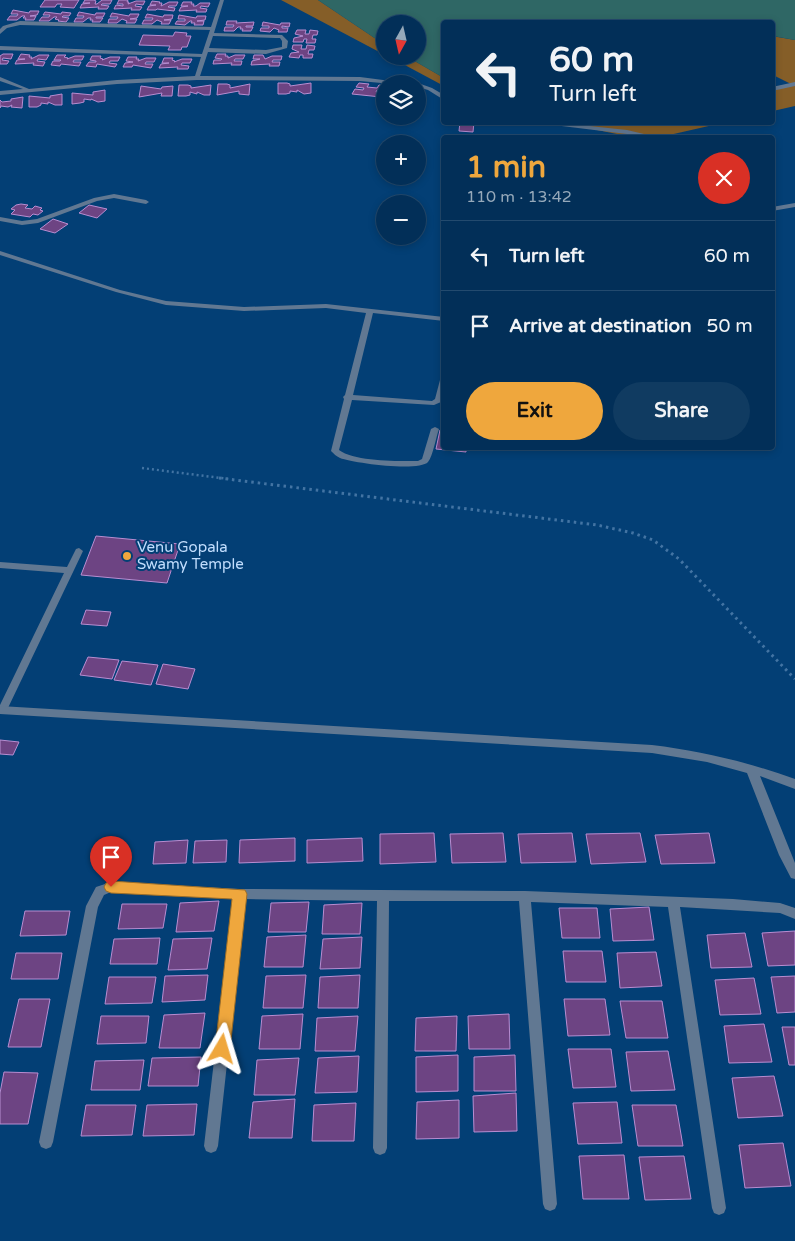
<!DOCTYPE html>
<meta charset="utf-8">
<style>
:root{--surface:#022f58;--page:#103b61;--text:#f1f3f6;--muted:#96a9ba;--line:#234a6e;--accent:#efa73d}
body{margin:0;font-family:"Varela Round",sans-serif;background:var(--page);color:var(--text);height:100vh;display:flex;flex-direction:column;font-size:19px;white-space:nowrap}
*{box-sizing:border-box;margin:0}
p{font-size:16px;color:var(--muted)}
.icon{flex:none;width:28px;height:28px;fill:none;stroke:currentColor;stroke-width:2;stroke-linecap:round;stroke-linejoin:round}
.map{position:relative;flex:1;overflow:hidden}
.details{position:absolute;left:441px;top:135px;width:334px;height:315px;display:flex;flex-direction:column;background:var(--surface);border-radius:5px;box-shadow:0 2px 8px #0003,0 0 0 1px var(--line)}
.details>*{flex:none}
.top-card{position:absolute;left:441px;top:20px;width:334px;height:105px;border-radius:5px;box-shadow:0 2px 8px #0003,0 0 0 1px var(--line);background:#022f58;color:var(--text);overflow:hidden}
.needle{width:32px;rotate:188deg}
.fabs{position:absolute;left:376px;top:15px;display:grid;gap:10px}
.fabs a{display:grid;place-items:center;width:50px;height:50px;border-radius:50%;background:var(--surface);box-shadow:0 2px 8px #0003,0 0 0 1px var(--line);font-size:25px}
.pin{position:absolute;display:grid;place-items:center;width:42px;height:42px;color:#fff;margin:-51px -21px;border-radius:50% 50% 50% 0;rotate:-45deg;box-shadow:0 0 5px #0007}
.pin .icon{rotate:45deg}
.me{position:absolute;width:55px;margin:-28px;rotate:7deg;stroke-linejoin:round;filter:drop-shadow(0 0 4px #0008)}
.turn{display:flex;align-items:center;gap:18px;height:105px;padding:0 25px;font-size:22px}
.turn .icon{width:65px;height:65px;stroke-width:2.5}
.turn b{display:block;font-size:35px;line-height:42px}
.round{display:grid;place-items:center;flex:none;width:52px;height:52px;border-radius:26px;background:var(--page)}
.overview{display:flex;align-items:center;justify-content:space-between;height:85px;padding:0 25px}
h1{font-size:30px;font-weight:700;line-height:38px;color:var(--accent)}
.action{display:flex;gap:10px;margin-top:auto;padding:10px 25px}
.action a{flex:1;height:58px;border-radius:30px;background:var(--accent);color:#111;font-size:20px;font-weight:700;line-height:58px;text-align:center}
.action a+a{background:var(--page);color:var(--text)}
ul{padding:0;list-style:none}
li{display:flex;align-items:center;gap:15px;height:70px;padding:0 25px;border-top:1px solid var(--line)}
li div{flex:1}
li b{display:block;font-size:19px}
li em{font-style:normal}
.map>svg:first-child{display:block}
</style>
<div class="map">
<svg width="795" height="1241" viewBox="0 0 795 1241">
<rect width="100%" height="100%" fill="#033f75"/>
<!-- green -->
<g fill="#855e28">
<polygon points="281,0 318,0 385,45 385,55"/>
<polygon points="772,36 795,40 795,106 773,111 773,87 791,84 773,75"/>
<polygon points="388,56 406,56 444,78 444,86"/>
<polygon points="562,123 722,123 656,138 632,137"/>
</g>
<!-- water -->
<polygon fill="#2f6765" points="318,0 795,0 795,40 773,36 772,22 444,22 444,78 406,56 418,56 418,24 385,24 385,45"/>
<!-- building -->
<g fill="#6d4483" stroke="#b88dd1">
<polygon points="45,0 79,0 74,8 60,7 62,4 57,4 55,7 40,7"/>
<polygon points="85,0 94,0 96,1 95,4 97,4 102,0 112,0 110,4 102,4 101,5 109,6 107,9 98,9 99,7 80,8 82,4 90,3 83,3"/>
<polygon points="119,0 128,0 127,2 129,2 128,4 136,1 145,1 143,5 136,4 135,6 142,7 140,10 131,10 132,8 114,9 116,5 123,6 123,4 117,4"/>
<polygon points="152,1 160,2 159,3 162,3 161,6 169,2 178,2 176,6 169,6 168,7 175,8 174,11 157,9 156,10 147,10 149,6 156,5 150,5"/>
<polygon points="183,2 192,2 191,4 194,4 193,6 196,6 200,3 210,3 208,7 201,6 200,8 207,9 206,12 196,12 197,10 179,11 181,7 188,6 181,6"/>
<polygon points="13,10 29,13 30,11 39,11 37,15 30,16 36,16 34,20 25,20 26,18 23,18 25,16 22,16 17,20 7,20 10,16 17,16 18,14 11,14"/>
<polygon points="45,12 61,14 62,12 71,13 69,16 63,16 62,17 69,18 66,22 58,21 59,20 55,19 57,17 54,17 49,21 39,21 42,17 49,17 50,15 43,15"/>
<polygon points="79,12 95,15 96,13 105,13 103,17 96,17 96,18 103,18 100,22 92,22 93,20 90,20 91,18 88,18 83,22 74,22 76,18 83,18 84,16 77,16"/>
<polygon points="112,13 129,16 130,14 139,14 137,18 130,19 137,19 135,23 126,23 127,21 122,19 117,23 108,23 109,19 117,19 118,17 110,17"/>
<polygon points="147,14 163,17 164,15 173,15 172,19 164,20 171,20 169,24 161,24 162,22 157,20 152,24 142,24 144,20 152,20 153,18 145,18"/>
<polygon points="179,15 196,18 197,16 206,16 205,20 197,21 204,21 203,25 194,25 195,23 191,23 192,21 190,21 185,25 175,24 177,21 185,21 185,19 178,19"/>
<polygon points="227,21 237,21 236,23 254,22 253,26 246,26 246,27 253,27 251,31 242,31 243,29 240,29 241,27 238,27 234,31 224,31 225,27 233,27 234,25 226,25"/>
<polygon points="263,22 280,25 281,23 290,23 289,27 282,26 282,28 288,28 287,32 278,32 279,30 274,28 270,32 260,31 261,28 269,28 269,26 262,26"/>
<polygon points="297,30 306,30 305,34 309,34 310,30 318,31 317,35 313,35 312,39 316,39 315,43 306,43 307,39 304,39 303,42 293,42 294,38 303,36 295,34"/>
<polygon points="175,32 187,33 186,36 191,36 187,47 182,47 181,50 168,50 170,46 139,45 143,35 173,36"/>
<polygon points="293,45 302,45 301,49 306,49 307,45 315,46 314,50 309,50 308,54 313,54 312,58 303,58 303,55 300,55 299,58 289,57 291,53 299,52 292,49"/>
<polygon points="3,54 13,54 11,59 3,58 2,60 9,61 7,64 0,64 0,56"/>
<polygon points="21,54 30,55 29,57 32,57 31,59 39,55 49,55 46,60 38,59 37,61 45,62 43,66 33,65 34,63 15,64 17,60 25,59 18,59"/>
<polygon points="217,54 226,54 225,56 228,56 228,58 235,55 245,55 243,59 235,59 234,61 242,61 241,65 231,65 232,63 213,64 214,60 221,60 222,59 215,58"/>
<polygon points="57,55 66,55 64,57 68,58 67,59 75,56 84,56 82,60 74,60 73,62 81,62 79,66 61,64 60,66 51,65 53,61 60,61 61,60 54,60"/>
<polygon points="254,55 263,55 265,59 272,56 282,56 281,60 273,60 272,62 280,62 279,66 269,66 270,64 251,65 252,61 260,59 253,59"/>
<polygon points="92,56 101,56 100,58 103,59 102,60 110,57 120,57 118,61 110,61 109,63 117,64 115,67 97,64 96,67 86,66 89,62 96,62 96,61 90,60"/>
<polygon points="128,57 137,57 136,59 139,59 138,61 146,58 156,58 154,62 146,62 145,64 153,64 151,68 133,65 132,67 123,67 125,63 133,62 126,61"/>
<polygon points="164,58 173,58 172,60 175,61 174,62 182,59 192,59 190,63 182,63 181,65 189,66 188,69 177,69 178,67 159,68 161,64 169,63 162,63"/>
<polygon points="278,83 287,83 290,84 290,86 311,83 311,93 304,94 297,90 297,92 290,91 290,93 286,94 278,94"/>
<polygon points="359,83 369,84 367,87 377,88 379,85 385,86 385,91 377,90 376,92 384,93 381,97 352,94 355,89 363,90 364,88 356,87"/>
<polygon points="218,84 227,84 230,85 230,88 250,84 249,95 239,94 239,91 217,95"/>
<polygon points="179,85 188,85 191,86 191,88 211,85 210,95 204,95 197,92 197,94 190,92 190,95 186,96 178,96"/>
<polygon points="141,86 161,89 162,87 173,86 172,96 161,96 162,93 139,97"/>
<polygon points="105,90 105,101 98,102 91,99 91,100 84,99 84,102 80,103 72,104 72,93 93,95 93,92"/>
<polygon points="62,94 62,105 55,105 48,102 48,104 41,103 41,105 37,107 29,107 29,96 50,98 50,96"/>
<polygon points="23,97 22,108 11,107 12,105 8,107 1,106 0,108 0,100 2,102 11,101 11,99"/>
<polygon points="460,122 474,122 473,132 459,131"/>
<polygon points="21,204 28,205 25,208 32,209 35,206 42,208 40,210 43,211 38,215 33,214 30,217 11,214 15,210 11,209 16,205"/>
<polygon points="89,205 107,209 97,218 79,213"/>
<polygon points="53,219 68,224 55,233 40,229"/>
<polygon points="440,430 444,431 444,448 466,448 466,452 436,449"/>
<polygon points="96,536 180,544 167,583 81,575"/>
<polygon points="86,610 111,612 107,626 81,624"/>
<polygon points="88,657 119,660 112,679 80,675"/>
<polygon points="122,661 158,665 151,685 114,680"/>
<polygon points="163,664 195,669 188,689 156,684"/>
<polygon points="0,740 19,742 13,755 0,754"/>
<polygon points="434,833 436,862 380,864 380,834"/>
<polygon points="503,833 506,862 452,863 450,834"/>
<polygon points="572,833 576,862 521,863 518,834"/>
<polygon points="640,833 646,862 591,864 586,834"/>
<polygon points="709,833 715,863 661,864 655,835"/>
<polygon points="295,838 295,861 239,863 240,840"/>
<polygon points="362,838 363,861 307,863 307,840"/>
<polygon points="188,840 186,863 153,864 155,842"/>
<polygon points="227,840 226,862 193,863 195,841"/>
<polygon points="219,901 214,931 176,932 180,903"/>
<polygon points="309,902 306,932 268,932 271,903"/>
<polygon points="362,903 360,934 322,934 324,905"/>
<polygon points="122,904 167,904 163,928 118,929"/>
<polygon points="649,907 654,940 613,941 610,909"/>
<polygon points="559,908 597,908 600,938 562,938"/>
<polygon points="25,911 70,911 66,935 20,936"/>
<polygon points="795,931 795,965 768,966 762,933"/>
<polygon points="745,933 752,967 711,968 707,935"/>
<polygon points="306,935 303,967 264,967 267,937"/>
<polygon points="362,937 360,968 320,969 323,939"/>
<polygon points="160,938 157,964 110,964 114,939"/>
<polygon points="212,938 207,969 168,970 173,939"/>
<polygon points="563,951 602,951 606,982 566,982"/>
<polygon points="656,952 662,986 620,988 617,953"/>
<polygon points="16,953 62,953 58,979 11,979"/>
<polygon points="208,975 205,1000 162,1002 165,976"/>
<polygon points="306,975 303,1008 263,1008 266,976"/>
<polygon points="360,975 358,1008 318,1008 320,977"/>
<polygon points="795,976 795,1012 777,1013 771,977"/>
<polygon points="109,977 156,977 152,1003 105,1004"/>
<polygon points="754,978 761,1014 720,1015 715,980"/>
<polygon points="19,999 50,999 41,1047 8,1047"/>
<polygon points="564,999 605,999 610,1035 568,1036"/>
<polygon points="620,1001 662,1001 668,1038 626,1038"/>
<polygon points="205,1013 200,1048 159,1048 164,1015"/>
<polygon points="303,1014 300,1049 259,1049 262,1016"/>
<polygon points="509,1014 510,1049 469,1049 468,1016"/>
<polygon points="101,1016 149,1016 146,1043 97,1044"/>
<polygon points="358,1016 355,1051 315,1051 317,1018"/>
<polygon points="457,1016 456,1051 415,1051 416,1018"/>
<polygon points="764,1024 772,1062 729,1063 724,1026"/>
<polygon points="782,1027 795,1027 795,1065 789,1065"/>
<polygon points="568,1049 611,1049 616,1087 573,1088"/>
<polygon points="668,1051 675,1090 631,1091 626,1052"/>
<polygon points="458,1055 458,1091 416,1092 416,1057"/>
<polygon points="515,1055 516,1091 474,1091 474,1057"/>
<polygon points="359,1056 357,1092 315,1093 318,1058"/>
<polygon points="201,1057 198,1086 148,1086 152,1058"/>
<polygon points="299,1058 295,1095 254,1095 257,1060"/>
<polygon points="144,1060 140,1090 91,1090 95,1061"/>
<polygon points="4,1072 38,1073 28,1124 0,1124 0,1093"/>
<polygon points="774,1076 783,1116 738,1118 732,1078"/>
<polygon points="516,1093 517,1131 474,1132 473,1096"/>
<polygon points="295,1099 292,1138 249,1138 253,1102"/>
<polygon points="459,1100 459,1138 416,1139 417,1102"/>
<polygon points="617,1102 622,1143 578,1144 573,1103"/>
<polygon points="356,1103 354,1141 312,1141 314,1105"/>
<polygon points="197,1104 194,1135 143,1136 147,1105"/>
<polygon points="86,1105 136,1105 132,1135 81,1136"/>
<polygon points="632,1105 676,1105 683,1146 638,1146"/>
<polygon points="783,1143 791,1186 745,1188 739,1145"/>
<polygon points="624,1155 629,1199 583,1199 579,1156"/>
<polygon points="684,1156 691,1199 645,1200 639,1157"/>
</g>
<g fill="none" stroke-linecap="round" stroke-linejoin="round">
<!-- path-far1 -->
<polyline stroke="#4374a3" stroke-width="2.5" stroke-dasharray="2 3" stroke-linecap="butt" points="142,468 229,479"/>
<!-- path -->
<polyline stroke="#4374a3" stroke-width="3" stroke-dasharray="2.5 4" stroke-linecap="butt" points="219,478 597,525 633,533 653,540 679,559 795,679"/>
<!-- lane -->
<g fill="#617892" fill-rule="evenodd">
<path d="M220,0h4l-10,33 68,2 6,6 -1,7 -21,6 -58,-2 -8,24 160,1 54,7h-22l-32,-3 -163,-1 -80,4 -117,11v-4l23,-2 -23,-8v-4l29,12 88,-9 78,-4 6,-19 -201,-7v-4l202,8 8,-24 -190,-5 -13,3 -7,6v-5l3,-3 17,-5 191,6zM213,36l63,2h4l2,3v6l-16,3 -57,-2z"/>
<polygon points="795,82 795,86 772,91 772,87"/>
<polygon points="418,83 432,88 444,95 444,100 428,90 418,87 416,84"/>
<polygon points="529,122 552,122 627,130 661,138 646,138 627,134"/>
<polygon points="114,194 146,200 149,202 146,204 114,198 97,201 38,223 22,225 0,221 0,217 22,221 37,219 94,198"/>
<polygon points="795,203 795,207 772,211 772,207"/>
<path d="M0,251l120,39 46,11 78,6 82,-3 118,13v4l-71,-8 -20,82 79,6 3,-2 5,-19 4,-2v15l-3,9 -7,3 -82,-5 -13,50c16,12 59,11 79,11l4,-2 9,-30 4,-2 4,2c-3,8 -6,27 -11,33 -9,10 -75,1 -88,-4 -4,-2 -6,-4 -9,-7l13,-52 -1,-2 2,-2 21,-82 -40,-5 -82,3 -78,-6 -50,-13 -116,-37z"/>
<polygon points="79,548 83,551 74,570 7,710 5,713 0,713 0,705 64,573 0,568 0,562 67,567 76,549"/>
</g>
<!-- street -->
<g fill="#617892" fill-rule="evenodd">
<path d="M0,706l652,39c49,6 96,17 143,34v10l-35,-13 35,87v16l-4,-1 -12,-23 -32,-82 -40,-11 -55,-9 -652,-39z"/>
<polygon points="111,882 240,889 525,891 733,899 780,903 795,908 795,919 780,913 680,907 726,1208 724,1213 719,1215 714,1213 712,1208 668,907 531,902 557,1204 555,1209 550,1211 545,1209 543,1204 519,901 389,901 387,1148 385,1153 380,1155 375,1153 373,1148 377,901 245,899 218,1146 216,1151 211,1153 206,1151 204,1146 233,899 111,892 104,895 98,907 53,1142 51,1147 46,1149 41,1147 39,1142 86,906 96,887"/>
</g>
</g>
<!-- route -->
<polygon fill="#efa73d" stroke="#9b6d28" points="111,881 245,890 247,894 230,1049 228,1054 222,1056 217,1054 215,1049 232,899 111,893 106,891 104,887 106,883"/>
<!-- markers -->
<circle fill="#efa73d" stroke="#033f75" stroke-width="2" cx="127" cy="556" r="5"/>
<g text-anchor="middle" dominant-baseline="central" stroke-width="4" stroke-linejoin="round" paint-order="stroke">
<!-- poi labels -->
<g font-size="15" fill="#c1ddfd" stroke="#033f75" text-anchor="start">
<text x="137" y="547">Venu Gopala<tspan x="137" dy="17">Swamy Temple</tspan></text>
</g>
</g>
</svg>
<div class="fabs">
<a><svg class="needle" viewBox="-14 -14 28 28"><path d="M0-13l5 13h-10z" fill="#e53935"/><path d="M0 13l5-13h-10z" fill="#96a9ba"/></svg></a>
<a><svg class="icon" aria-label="layers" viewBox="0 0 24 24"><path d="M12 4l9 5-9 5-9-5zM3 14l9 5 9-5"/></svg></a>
<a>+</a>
<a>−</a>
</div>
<div class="pin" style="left:111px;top:887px;background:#d93025"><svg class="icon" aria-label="arrive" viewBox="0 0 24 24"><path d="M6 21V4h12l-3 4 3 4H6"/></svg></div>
<svg class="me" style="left:222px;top:1049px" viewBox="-20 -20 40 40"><path d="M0-17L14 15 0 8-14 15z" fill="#efa73d" stroke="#fff" stroke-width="4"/></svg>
<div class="top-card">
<div class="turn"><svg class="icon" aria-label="left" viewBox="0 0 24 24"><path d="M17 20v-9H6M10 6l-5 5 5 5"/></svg><div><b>60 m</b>Turn left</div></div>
</div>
<section class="details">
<div class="overview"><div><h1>1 min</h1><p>110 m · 13:42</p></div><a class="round" style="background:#d93025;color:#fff"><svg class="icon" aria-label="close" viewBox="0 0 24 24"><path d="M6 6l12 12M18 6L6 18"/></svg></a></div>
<ul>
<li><svg class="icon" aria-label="left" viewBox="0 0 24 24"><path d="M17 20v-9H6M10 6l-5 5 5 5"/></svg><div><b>Turn left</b></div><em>60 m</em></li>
<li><svg class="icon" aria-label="arrive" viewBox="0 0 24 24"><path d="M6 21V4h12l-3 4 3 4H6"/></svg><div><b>Arrive at destination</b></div><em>50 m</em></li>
</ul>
<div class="action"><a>Exit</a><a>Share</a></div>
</section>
</div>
